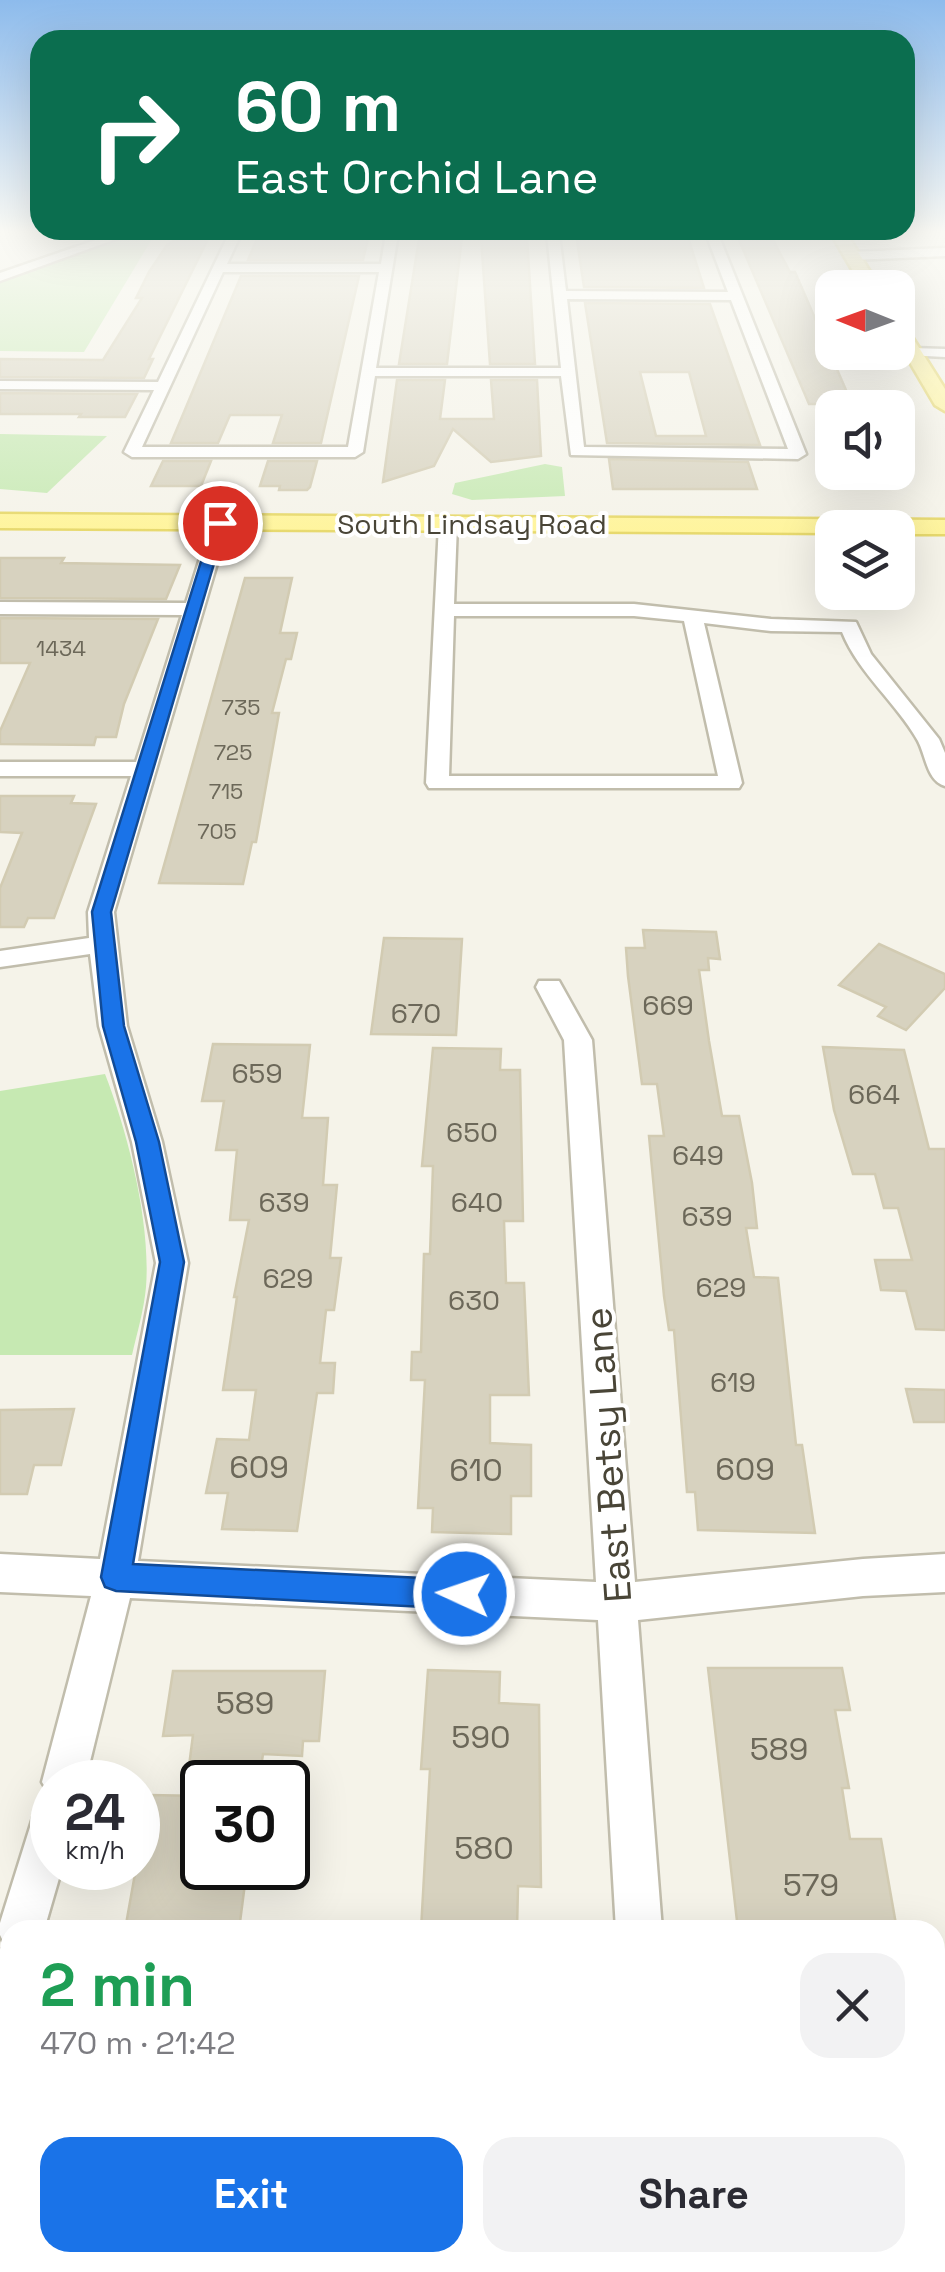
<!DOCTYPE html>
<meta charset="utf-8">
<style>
:root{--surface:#fff;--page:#f2f2f3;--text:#2b2b33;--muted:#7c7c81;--accent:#1a73e8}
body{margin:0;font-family:"Space Grotesk",sans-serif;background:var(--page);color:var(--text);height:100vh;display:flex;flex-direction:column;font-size:38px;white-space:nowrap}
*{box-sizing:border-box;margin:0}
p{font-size:32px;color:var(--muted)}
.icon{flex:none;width:55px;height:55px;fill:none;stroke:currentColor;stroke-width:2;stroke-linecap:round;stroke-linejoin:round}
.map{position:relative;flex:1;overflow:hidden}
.details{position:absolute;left:0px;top:1920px;width:945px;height:352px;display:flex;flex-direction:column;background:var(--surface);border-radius:30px 30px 0 0;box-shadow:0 10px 40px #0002}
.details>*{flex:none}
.banner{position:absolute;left:30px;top:30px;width:885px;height:210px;border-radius:30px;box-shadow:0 10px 40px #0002;background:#0b6e4f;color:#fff;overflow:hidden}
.needle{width:65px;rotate:271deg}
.fabs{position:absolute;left:815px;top:270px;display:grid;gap:20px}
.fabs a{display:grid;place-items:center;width:100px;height:100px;border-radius:20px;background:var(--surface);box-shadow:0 10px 40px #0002;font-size:50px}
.speed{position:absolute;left:30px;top:1760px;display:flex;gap:20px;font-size:50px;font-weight:700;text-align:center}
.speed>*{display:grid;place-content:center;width:130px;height:130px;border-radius:50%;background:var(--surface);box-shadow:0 10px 40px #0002;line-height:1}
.speed small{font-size:25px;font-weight:400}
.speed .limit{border:5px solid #111;border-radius:15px;background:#fff;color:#111}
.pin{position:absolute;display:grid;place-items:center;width:85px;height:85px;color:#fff;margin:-42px;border:5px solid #fff;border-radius:50%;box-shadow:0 2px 10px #0007}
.me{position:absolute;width:110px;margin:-55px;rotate:273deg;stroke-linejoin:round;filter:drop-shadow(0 0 8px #0008)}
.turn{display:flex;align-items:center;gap:35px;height:210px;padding:0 40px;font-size:45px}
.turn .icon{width:130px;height:130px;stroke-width:2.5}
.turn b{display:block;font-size:70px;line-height:85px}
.round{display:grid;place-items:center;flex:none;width:105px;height:105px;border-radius:30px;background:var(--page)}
.summary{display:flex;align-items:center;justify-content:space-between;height:170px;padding:0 40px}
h1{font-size:60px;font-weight:700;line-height:75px;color:#1e9e55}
.button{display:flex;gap:20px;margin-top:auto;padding:20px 40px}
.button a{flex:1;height:115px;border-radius:30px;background:var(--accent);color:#fff;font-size:40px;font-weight:700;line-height:115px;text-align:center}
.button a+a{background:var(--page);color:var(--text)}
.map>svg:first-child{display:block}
</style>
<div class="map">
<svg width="945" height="2272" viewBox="0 0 945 2272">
<rect width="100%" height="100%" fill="#f5f3e9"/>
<!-- green -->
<g fill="#c6e9b2">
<polygon points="132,236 152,239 84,352 0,351 0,282"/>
<polygon points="0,434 107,436 47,493 0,489"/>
<polygon points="545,464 562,467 565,496 472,500 452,494 455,483"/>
<path d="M105,1074c23,59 46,149 41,213 -2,23 -9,46 -14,68h-132v-264z"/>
</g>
<!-- building -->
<g fill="#d7d2bf" stroke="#d2cbb2" stroke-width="2.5" fill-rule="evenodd">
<polygon points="259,234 369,234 363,260 248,260"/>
<polygon points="576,234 687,234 704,288 584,287"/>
<polygon points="462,237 447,364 399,364 419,239"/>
<polygon points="527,237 535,364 490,364 481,238"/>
<polygon points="175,240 207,241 149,359 153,359 144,378 0,377 0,359 103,360 142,298 136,298 149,272 167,245"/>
<polygon points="739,240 773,240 790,272 795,272 852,404 809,404"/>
<polygon points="241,276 359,276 321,443 273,443 282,415 230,415 218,443 171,443"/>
<path d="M585,303l125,1 50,141 -153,-2zM640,372h49l17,64h-50z"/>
<polygon points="397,380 445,380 440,419 494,419 491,380 537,380 541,456 491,462 453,429 434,466 383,482"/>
<polygon points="0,393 137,394 125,417 79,417 81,414 0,414"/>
<polygon points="609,459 748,462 757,489 613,489"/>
<polygon points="163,461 211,461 201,486 151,486"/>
<polygon points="268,461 317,461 310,487 307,490 279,490 280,486 260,486"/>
<polygon points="0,558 64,558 61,563 180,565 166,599 0,598"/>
<polygon points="245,578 292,578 280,633 297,633 291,659 286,659 272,713 279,713 256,842 252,842 243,884 159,883"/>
<polygon points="0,618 158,619 124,704 116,737 96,737 94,745 0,744 0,731 30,663 0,663"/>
<polygon points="0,796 74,796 71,803 96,804 54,918 28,918 24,927 0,927 0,888 22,833 0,832"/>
<polygon points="643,930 716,932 720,959 708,958 709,970 699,970 709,1041 722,1116 739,1116 752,1183 757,1228 746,1228 754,1277 778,1278 796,1445 802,1445 815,1533 698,1530 695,1492 687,1492 674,1330 669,1330 664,1296 649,1136 664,1136 657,1084 642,1084 628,976 626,948 645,948"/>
<polygon points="384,938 462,939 456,1035 371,1034"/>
<polygon points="879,944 945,974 945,988 906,1030 878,1016 886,1007 839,985"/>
<polygon points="213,1044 310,1045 302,1118 328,1118 323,1185 337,1185 330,1258 341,1258 334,1310 326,1310 320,1363 335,1363 333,1393 317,1393 297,1531 222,1529 228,1493 206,1493 217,1439 249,1440 256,1390 223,1390 237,1297 234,1297 249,1220 230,1220 237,1150 216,1150 224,1101 202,1101"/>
<polygon points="823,1047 904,1050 929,1149 945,1149 945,1330 916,1329 906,1291 881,1290 875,1260 912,1260 898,1208 884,1208 875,1174 853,1174 834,1110"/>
<polygon points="433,1048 501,1049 500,1070 520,1070 523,1221 504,1221 506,1283 524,1283 529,1395 490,1395 490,1443 531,1445 531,1496 511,1496 511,1534 432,1532 433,1508 418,1508 425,1380 411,1380 412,1352 421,1352 424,1254 430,1254 433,1166 422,1166"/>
<polygon points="906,1389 945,1390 945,1422 914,1422"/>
<polygon points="74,1409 61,1465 34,1465 27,1494 0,1494 0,1410"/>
<polygon points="708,1668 842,1668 850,1710 835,1710 849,1788 842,1788 850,1839 881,1839 897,1930 738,1930"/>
<polygon points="428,1670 500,1672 499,1703 539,1705 541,1887 518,1886 517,1930 421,1930 430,1769 421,1769"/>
<polygon points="173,1671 325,1671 319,1741 303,1741 302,1756 263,1754 260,1774 188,1774 193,1735 163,1736"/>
<polygon points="149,1795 202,1796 202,1868 247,1868 239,1930 125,1930"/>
</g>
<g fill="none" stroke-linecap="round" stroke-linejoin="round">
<!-- minor casing -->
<g stroke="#c1bdac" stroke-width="5">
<g id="minor">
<polygon points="113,234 130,234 0,281 0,273"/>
<path d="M229,234h12l-14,30h154l5,-30h12l-22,134h185l-14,-134h12l7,57 162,1 -22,-58h12l88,220 -8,5 -227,-4 -10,-79h-186l-12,76 -8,5h-223l-8,-5 30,-62 -154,-1v-8l158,1zM223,272h156l-31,175h-206zM567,299l164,1 57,149 -204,-2z"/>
<polygon points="945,248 945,256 853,260 847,256 853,252"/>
<polygon points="912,348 945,349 945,357 907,355 905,352"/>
<polygon points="220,518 229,523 114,912 127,1026 162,1142 188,1263 138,1561 596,1582 564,1040 536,987 539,981 559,981 592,1040 635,1582 863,1559 945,1554 945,1592 863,1596 638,1620 662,1930 616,1930 598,1620 130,1598 85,1782 52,1782 52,1799 42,1782 91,1596 0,1592 0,1554 100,1559 156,1263 132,1142 99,1026 90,954 0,967 0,951 89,938 88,912 131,776 0,776 0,762 136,762 182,615 0,614 0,602 186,603 211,523"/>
<path d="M448,519l9,5 -3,80h180l137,15 85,3 15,32 68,85 6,14v33c-18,-5 -19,-30 -27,-45 -22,-39 -59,-67 -76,-109l-71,-1 -67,-8 38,160 -3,5h-310l-3,-5 13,-259zM454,616h180l50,5 34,155h-269z"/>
<polygon points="52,1802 52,1868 62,1868 44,1930 10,1930 10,2023 0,2027 0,1950 6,1947 0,1935 0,1923 36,1808"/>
<rect x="632" y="2262" width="54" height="10"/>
</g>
</g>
<!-- major casing -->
<g stroke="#e6d766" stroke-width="5">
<g id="major">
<polygon points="831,234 847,234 880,288 863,288"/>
<polygon points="898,323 904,324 945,389 945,411 935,405 898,342"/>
<polygon points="0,514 945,520 945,534 898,534 898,528 832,528 832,533 0,528"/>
</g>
</g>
<!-- minor -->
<use href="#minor" fill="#fff" fill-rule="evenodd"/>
<!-- major -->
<use href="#major" fill="#fff498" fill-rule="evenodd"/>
</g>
<!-- sky -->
<linearGradient id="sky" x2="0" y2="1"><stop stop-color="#8dbbec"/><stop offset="0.42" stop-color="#fafaf5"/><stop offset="1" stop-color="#fafaf5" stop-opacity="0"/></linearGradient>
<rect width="945" height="552" fill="url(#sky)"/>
<!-- route -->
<polygon fill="#1a73e8" stroke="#114b97" stroke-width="2.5" points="220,519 226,523 111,912 124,1026 159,1142 184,1262 133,1564 464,1580 475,1584 479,1594 475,1604 464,1609 116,1591 105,1587 101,1577 160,1262 136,1142 103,1026 92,912 213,523"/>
<g text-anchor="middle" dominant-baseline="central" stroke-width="8" stroke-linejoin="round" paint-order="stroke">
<!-- far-number labels -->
<g font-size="22" fill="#6c6859">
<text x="61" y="648">1434</text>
<text x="241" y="707">735</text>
<text x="233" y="752">725</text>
<text x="226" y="791">715</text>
<text x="217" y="831">705</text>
</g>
<!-- far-street labels -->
<g font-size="28" fill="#494537" stroke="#fff">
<text x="472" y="524">South Lindsay Road</text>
</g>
<!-- number labels -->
<g font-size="28" fill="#6c6859">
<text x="668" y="1005">669</text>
<text x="416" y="1013">670</text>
<text x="257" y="1073">659</text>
<text x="874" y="1094">664</text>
<text x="472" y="1132">650</text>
<text x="698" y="1155">649</text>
<text x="284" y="1202">639</text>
<text x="477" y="1202">640</text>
<text x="707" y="1216">639</text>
<text x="288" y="1278">629</text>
<text x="721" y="1287">629</text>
<text x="474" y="1300">630</text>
<text x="733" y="1382">619</text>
</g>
<!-- near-number labels -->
<g font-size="32" fill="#6c6859">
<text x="259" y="1467">609</text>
<text x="745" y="1469">609</text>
<text x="476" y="1470">610</text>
<text x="245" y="1703">589</text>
<text x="481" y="1737">590</text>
<text x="779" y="1749">589</text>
<text x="484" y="1848">580</text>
<text x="811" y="1885">579</text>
</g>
<!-- near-street labels -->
<g font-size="38" fill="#494537" stroke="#fff">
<text transform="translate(608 1455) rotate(-94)">East Betsy Lane</text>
</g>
</g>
</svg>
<div class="fabs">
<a><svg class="needle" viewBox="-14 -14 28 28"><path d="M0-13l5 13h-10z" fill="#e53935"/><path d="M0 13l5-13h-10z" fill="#7c7c81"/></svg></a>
<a><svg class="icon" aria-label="sound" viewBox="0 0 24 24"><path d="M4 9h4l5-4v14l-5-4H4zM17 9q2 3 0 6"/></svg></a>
<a><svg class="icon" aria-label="layers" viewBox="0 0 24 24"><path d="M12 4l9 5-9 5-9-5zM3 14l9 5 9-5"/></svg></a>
</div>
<div class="speed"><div>24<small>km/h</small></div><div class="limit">30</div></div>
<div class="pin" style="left:220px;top:523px;background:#d93025"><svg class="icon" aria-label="arrive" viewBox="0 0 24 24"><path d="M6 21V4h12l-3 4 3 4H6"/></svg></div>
<svg class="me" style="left:464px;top:1594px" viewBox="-20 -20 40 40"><circle r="17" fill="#1a73e8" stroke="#fff" stroke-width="3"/><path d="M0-11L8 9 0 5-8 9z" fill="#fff"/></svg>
<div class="banner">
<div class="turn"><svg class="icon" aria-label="right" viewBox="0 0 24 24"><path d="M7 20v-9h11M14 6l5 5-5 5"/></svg><div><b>60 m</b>East Orchid Lane</div></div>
</div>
<section class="details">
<div class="summary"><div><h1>2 min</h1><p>470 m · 21:42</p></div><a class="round"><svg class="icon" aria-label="close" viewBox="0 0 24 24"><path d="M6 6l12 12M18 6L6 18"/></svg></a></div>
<div class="button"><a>Exit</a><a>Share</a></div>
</section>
</div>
